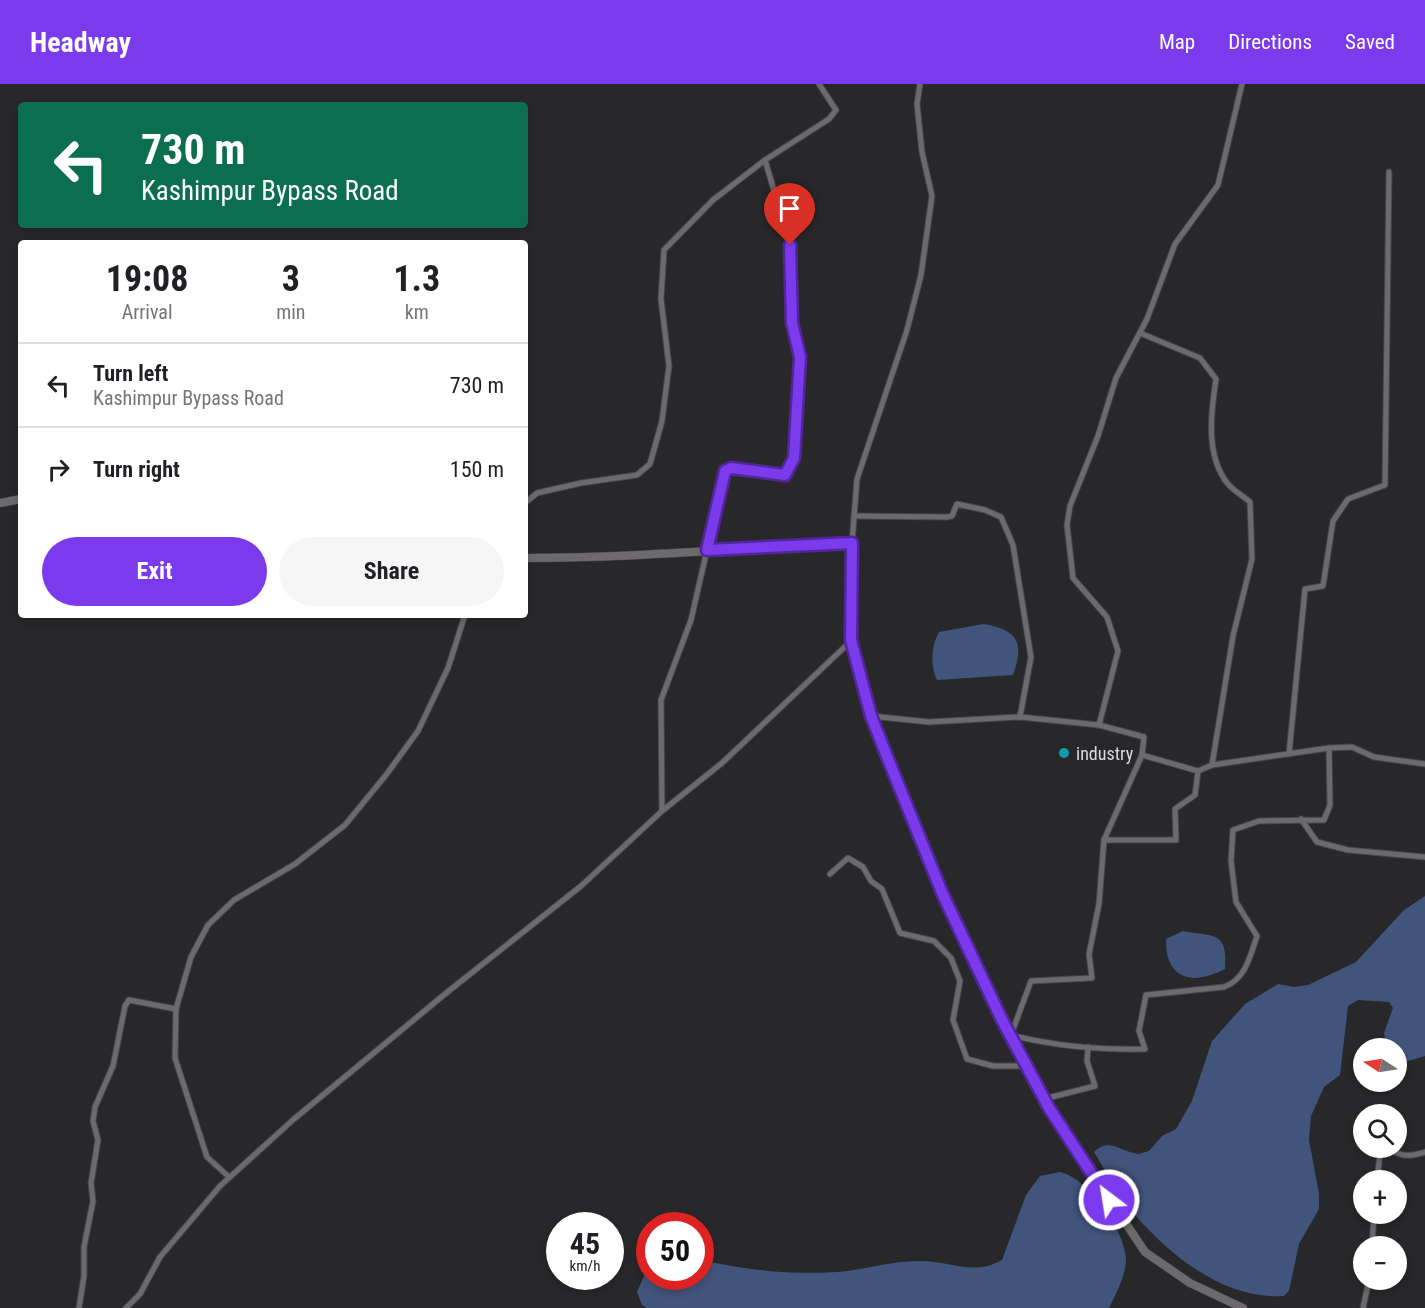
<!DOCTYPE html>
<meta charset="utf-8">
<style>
:root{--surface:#fff;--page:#f6f6f6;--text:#202124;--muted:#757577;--line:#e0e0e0;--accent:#7c3aed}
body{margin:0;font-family:"Roboto Condensed",sans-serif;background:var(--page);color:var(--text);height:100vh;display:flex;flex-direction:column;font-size:22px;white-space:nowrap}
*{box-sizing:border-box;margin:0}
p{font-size:20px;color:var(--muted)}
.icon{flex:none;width:33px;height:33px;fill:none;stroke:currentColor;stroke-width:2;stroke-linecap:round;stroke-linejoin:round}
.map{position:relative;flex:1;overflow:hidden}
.drawer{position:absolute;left:18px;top:156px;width:510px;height:378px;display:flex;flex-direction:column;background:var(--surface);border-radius:6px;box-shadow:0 3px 9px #0003}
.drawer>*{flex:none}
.guide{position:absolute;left:18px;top:18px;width:510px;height:126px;border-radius:6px;box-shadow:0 3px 9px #0003;background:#0b6e4f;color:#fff;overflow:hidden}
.needle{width:39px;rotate:282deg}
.buttons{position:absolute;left:1353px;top:954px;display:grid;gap:12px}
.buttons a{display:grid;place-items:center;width:54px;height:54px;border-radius:50%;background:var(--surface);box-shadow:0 3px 9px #0003;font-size:30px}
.speed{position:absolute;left:546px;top:1128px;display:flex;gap:12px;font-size:30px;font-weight:700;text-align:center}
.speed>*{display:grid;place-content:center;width:78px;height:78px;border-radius:50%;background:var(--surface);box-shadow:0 3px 9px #0003;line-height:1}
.speed small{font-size:15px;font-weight:400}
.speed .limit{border:9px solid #d22;background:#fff;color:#111}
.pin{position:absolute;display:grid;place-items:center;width:51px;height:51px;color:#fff;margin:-62px -26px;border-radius:50% 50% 50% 0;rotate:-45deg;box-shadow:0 0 6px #0007}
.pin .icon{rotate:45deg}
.me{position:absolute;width:66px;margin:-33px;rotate:329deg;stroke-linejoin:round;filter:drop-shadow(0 0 4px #0008)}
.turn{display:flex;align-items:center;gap:21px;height:126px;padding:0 24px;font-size:27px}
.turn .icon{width:78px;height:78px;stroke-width:2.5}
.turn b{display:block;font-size:42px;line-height:51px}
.eta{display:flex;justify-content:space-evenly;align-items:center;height:102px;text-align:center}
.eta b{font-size:36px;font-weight:700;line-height:42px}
.button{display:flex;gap:12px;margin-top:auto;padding:12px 24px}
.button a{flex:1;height:69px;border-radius:36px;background:var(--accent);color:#fff;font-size:24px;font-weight:700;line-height:69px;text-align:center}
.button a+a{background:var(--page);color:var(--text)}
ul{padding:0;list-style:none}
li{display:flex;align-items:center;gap:18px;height:84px;padding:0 24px;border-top:2px solid var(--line)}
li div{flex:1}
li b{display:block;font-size:22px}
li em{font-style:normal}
header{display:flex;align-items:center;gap:36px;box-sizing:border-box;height:84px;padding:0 30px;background:var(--accent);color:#fff}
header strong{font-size:28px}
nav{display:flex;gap:33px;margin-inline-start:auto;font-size:21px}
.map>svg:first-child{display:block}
</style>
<header>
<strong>Headway</strong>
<nav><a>Map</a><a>Directions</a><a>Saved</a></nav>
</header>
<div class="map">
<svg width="1425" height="1224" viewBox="0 0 1425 1224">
<rect width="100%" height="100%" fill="#282729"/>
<!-- water -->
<g fill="#41557c">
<path d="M984,540c33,6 41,18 29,51l-76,5c-7,-14 -6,-34 2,-48z"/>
<path d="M1425,812v160l-24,7 -4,-4 -1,-11h-9l-3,-15 9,-25 -4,-6 -31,-2 -10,6 -8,69 -16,12 -13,29 -2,24 10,54v15l-20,35 -10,47 -5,5c-64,4 -121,-46 -158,-92 -12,-16 -21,-35 -32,-52 16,-15 25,-1 44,2l11,-3 13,-15 14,-7 16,-28 20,-60 33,-37 33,-20 16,3 14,-2 48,-23 48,-52z"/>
<path d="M1183,847c27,6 46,-2 42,38 -32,17 -60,11 -59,-30z"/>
<path d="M1060,1088c28,6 65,58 66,87 0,16 -10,35 -17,49h-462l-5,-3 -5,-13 12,-27 1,11h50l1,-16c45,10 89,15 136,12 27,-2 53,-11 81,-11 32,-1 54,16 84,-1l24,-65 14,-19z"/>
</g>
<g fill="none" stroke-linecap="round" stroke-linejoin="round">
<!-- street casing -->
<g stroke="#464547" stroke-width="7">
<g id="street">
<path d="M1242,0l-24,101 -43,59 -28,75 -31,59 -18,58 -28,70 -3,19 6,53 34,39 11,34 -19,74 45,12 -2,18 -38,85 -5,64 -10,50 3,24 -61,3 -20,54c43,11 89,15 134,14l-6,-18 7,-36 78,-8c22,-8 26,-31 33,-51l-21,-34 -5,-41 2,-31 26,-9 65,-1 6,-15 -1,-57"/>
<path d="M1140,249l60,25 16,21c-5,33 -11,77 12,105 6,7 15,12 22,18l2,57 -19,77 -21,129"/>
<polyline points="525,419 537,409 581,399 637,391 650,380 662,337 669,282 661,215 664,166 713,116 765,76 829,35 836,26 819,0"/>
<polyline points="854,432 947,433 952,432 957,420 985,426 1001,433 1013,461 1031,573 1020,633"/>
<polyline points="852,459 857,395 907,246 921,191 932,112 922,68 917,20 920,0"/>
<polyline points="871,632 929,638 1020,633 1099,641"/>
<polyline points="1289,670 1305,505 1323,502 1333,437 1348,415 1385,401 1389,88"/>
<polyline points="1142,671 1198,687 1212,681 1329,664 1352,663 1374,673 1425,680"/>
<polyline points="662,727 661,616 691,536 725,387 731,384 785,391 793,374 800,273 792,239 790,161 765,76"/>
<polyline points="1301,735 1317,758 1348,766 1425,773"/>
<polyline points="1104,756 1176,756 1175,725 1195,711 1198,687"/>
<polyline points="830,790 848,774 863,783 871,797 882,805 900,849 934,857 951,874 960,897 953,936 967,975 993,982 1027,982"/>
<polyline points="1044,1015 1095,1002 1087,977 1088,963"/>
<polyline points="229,1093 207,1073 175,974 176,925 191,873 208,841 234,816 295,780 345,741 386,691 418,647 448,584 465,531"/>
<path d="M1377,1096l3,-26c11,-7 13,-1 24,1 7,1 15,-1 21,-3"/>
<polyline points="1372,1162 1374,1130"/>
<polyline points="79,1224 84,1192 84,1163 93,1117 91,1099 98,1056 93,1037 95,1023 113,982 125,922 129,916 176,925"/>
<polyline points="126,1224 140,1210 160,1173 220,1102 294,1035 445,910 581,802 662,727 722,679 851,557"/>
<polyline points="1363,1224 1369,1196"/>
</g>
</g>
<!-- secondary casing -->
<g stroke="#464547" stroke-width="9">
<g id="secondary">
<polyline points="0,419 21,415"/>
<path d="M525,474c109,0 218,-10 327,-15l-1,98 20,75 72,179 59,125 47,88 96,144 45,31 53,25"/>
</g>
</g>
<!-- street -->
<use href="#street" stroke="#6c6a6d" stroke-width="5"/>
<!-- secondary -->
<use href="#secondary" stroke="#6c6a6d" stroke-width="8"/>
</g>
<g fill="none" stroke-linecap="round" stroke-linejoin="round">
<!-- route casing -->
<g stroke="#51269a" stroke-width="15">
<polyline id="route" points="790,161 792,239 800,273 794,374 785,391 731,384 725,387 707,466 852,459 851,556 871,632 888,675 943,811 1002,936 1049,1024 1109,1116"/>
</g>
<!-- route -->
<use href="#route" stroke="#7c3aed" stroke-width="10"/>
</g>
<!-- markers -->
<circle fill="#0f9aa8" stroke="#282729" stroke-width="2" cx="1064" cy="669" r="6"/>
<g text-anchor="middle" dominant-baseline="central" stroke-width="6" stroke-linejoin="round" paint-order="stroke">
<!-- poi labels -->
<g font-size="18" fill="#dbdadc" stroke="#282729" text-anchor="start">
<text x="1076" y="669">industry</text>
</g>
</g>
</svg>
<div class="buttons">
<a><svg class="needle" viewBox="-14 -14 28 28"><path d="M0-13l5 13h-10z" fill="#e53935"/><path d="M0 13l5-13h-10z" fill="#757577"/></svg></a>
<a><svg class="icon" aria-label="search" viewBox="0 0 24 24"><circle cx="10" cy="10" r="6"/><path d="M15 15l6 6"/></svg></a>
<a>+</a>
<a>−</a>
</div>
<div class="speed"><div>45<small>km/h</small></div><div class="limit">50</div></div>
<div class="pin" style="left:790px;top:161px;background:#d93025"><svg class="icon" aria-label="arrive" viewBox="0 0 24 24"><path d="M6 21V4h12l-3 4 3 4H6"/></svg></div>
<svg class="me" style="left:1109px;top:1116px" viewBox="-20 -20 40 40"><circle r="17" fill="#7c3aed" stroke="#fff" stroke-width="3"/><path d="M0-11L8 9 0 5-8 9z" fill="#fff"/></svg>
<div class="guide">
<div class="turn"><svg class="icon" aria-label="left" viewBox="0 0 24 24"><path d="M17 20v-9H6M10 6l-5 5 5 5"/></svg><div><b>730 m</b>Kashimpur Bypass Road</div></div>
</div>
<section class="drawer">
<div class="eta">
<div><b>19:08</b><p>Arrival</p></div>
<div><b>3</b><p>min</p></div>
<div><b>1.3</b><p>km</p></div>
</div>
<ul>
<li><svg class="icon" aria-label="left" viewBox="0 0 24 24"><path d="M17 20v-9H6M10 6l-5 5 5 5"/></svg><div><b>Turn left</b><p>Kashimpur Bypass Road</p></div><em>730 m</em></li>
<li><svg class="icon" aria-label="right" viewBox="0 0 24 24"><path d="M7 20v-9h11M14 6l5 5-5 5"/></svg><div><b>Turn right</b></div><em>150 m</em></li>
</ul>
<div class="button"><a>Exit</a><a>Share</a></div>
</section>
</div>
